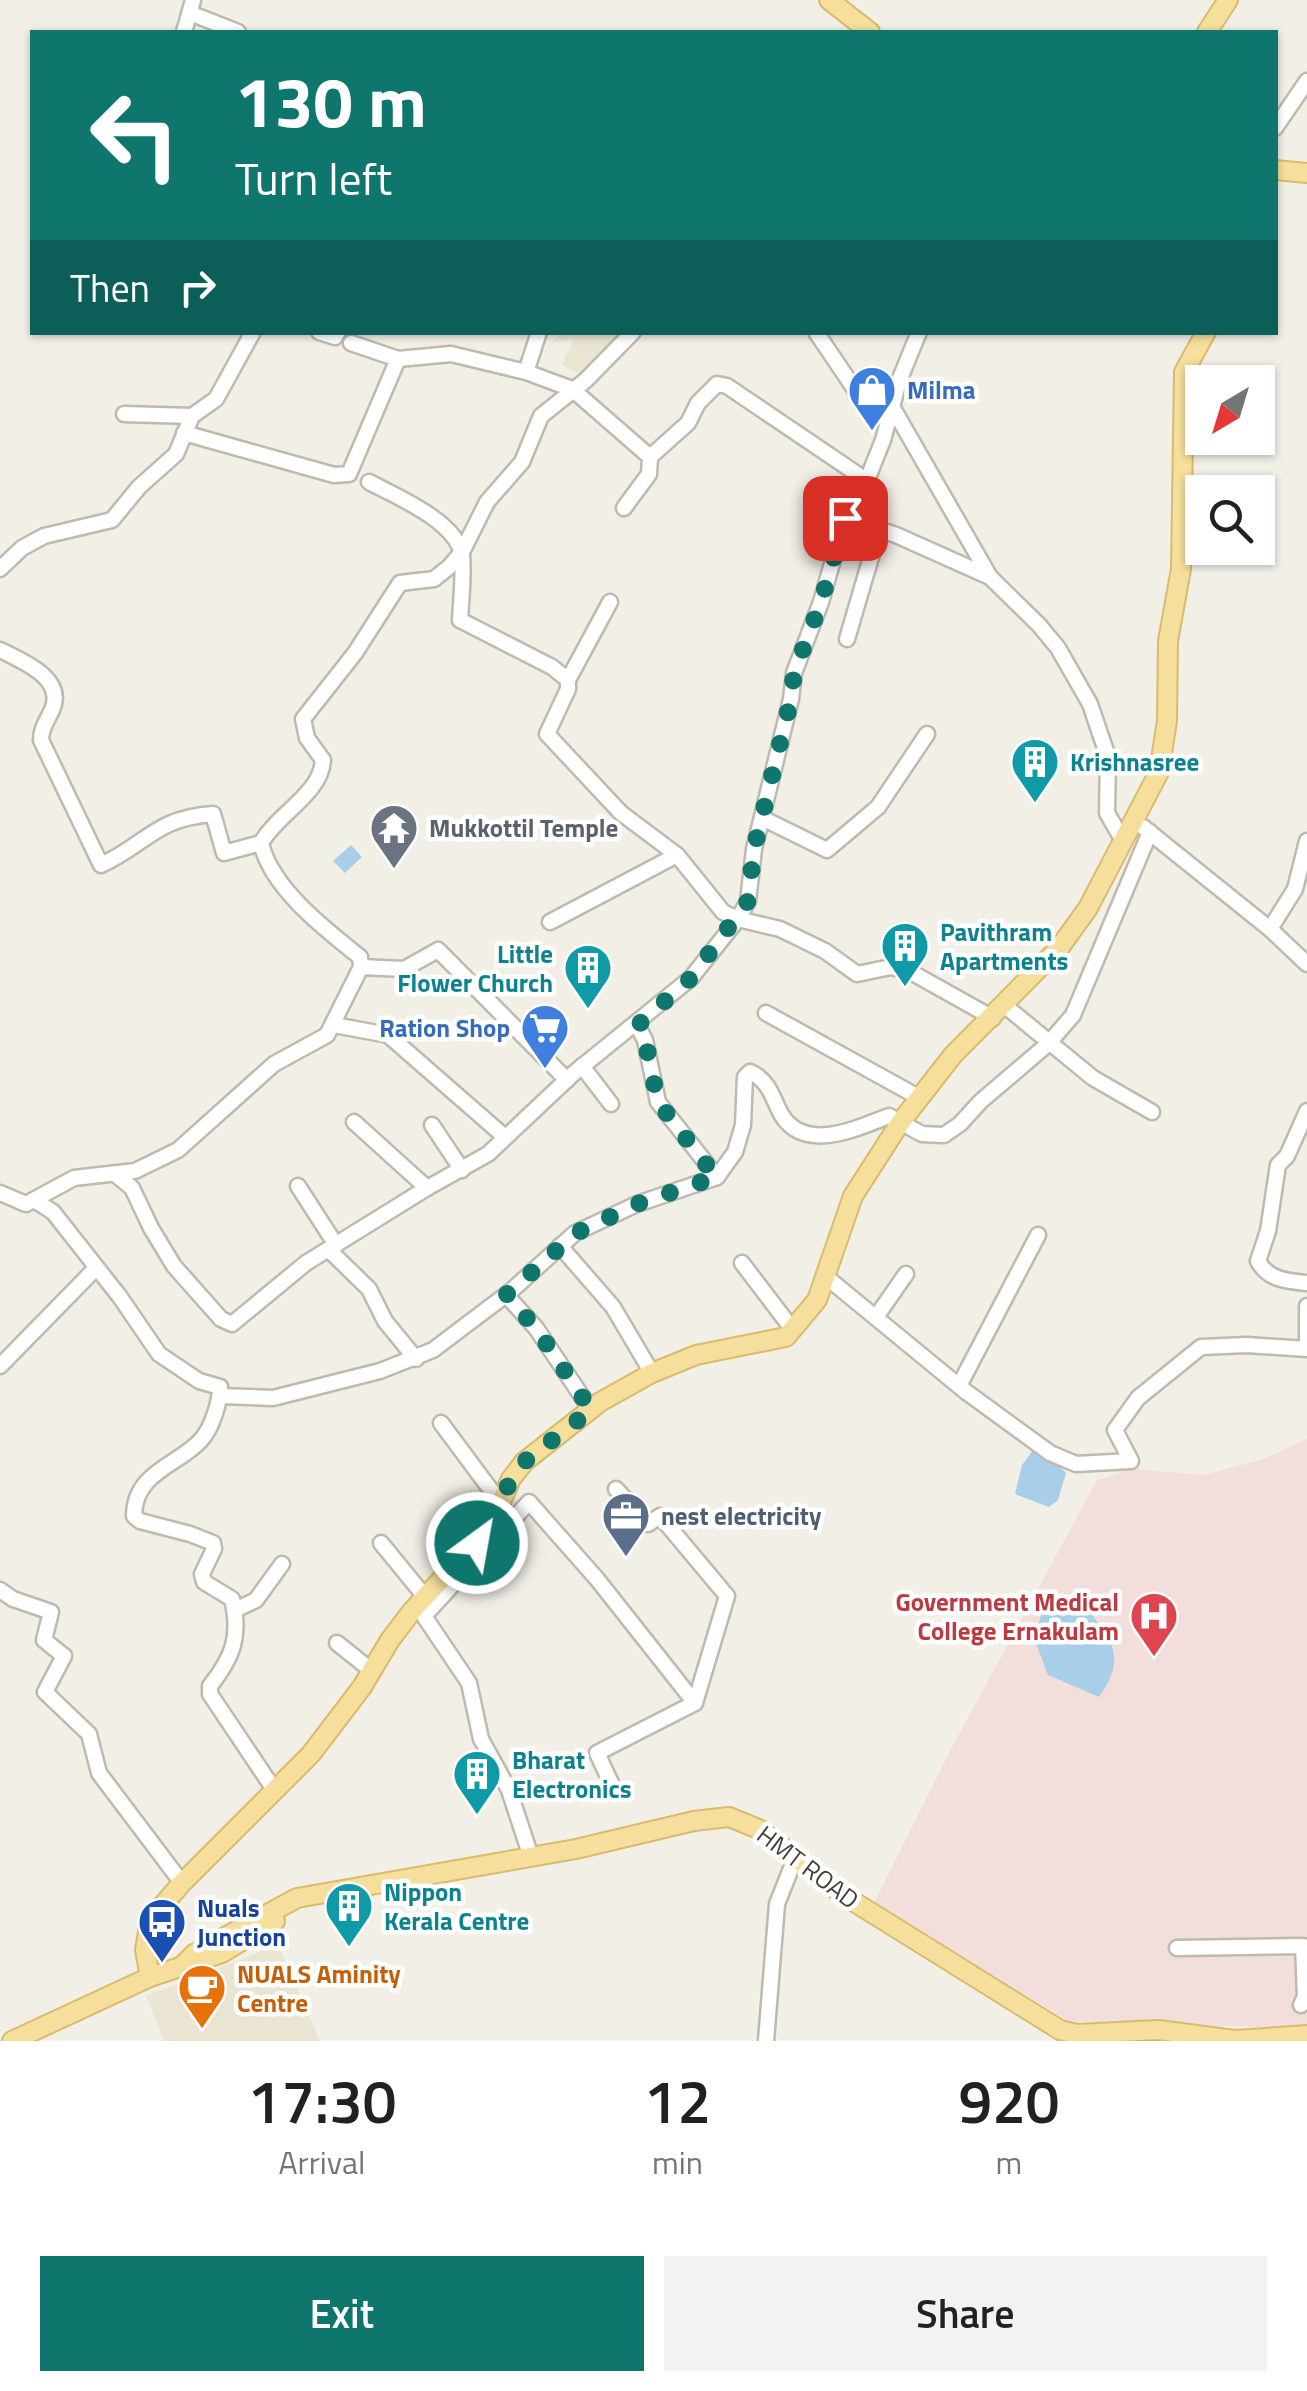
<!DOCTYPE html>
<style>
:root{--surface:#fff;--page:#f2f2f2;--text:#202124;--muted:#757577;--accent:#0f766e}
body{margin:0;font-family:"Titillium Web",sans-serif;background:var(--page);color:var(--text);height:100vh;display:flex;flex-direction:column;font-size:38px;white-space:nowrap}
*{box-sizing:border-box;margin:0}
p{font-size:32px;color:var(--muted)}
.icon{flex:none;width:55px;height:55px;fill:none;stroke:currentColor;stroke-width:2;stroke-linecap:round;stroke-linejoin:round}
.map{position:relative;height:2041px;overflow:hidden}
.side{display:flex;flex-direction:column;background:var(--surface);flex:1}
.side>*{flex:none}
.top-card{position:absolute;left:30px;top:30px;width:1248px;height:305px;border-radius:0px;box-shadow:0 2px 8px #0004;background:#0f766e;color:#fff;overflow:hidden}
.needle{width:65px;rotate:218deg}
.buttons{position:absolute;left:1185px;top:365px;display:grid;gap:20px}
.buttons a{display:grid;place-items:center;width:90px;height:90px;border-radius:0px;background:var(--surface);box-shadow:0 2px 8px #0004;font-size:50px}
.pin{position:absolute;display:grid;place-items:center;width:85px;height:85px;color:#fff;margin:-42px;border-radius:20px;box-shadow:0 5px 15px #0006}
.me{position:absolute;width:110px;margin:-55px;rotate:32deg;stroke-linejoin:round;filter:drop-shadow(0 0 8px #0008)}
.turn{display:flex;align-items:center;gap:35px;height:210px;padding:0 40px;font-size:45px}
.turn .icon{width:130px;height:130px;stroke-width:2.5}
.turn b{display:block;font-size:70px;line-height:85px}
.then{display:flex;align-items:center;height:95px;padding:0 40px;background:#0003;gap:20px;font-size:38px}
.eta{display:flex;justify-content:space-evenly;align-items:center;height:170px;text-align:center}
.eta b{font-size:60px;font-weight:600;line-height:70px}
.primary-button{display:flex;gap:20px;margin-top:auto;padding:20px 40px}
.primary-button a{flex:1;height:115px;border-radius:0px;background:var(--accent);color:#fff;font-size:40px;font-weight:600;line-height:115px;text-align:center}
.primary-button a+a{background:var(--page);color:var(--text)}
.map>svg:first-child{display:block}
</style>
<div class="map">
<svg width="1307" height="2041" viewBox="0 0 1307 2041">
<rect width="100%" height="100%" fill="#f2efe7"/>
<!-- education -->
<g fill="#eae4d2">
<polygon points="560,333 629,333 580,374 562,365 574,338 552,343"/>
<polygon points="278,1945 320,2041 164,2041 146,1996"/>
</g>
<!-- medical -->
<polygon fill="#f2dfdb" points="1307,1439 1307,2025 1284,2028 1068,2021 874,1903 951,1749 1097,1480 1133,1469 1203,1475 1261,1460"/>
<!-- water -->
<g fill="#a8ceea">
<polygon points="351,845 362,857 345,873 333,861"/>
<polygon points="1034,1449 1052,1459 1066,1473 1058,1500 1049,1507 1015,1494 1022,1465"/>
<path d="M1083,1602c26,38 47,52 16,95l-51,-22 -14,-37 10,-32z"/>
</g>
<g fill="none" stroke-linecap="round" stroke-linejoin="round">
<!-- minor casing -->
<g stroke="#c0b9ad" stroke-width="19">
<g id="minor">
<polyline points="190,13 238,32"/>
<polyline points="184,32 193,0"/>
<polyline points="1275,128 1307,81"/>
<polyline points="319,332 335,337 338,332"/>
<polyline points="816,332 862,400 890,421"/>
<polyline points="351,343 398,359 451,354 526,372 572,389 650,457 649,474 624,508"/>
<polyline points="526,372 539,332"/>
<polyline points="894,410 990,577"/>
<polyline points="124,414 192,416"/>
<polyline points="184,433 334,475 349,474 398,359"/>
<polyline points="650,457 688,423 698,403 717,384 727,386 866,480"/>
<path d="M369,482c27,14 88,40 93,73 2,21 -1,45 -2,65l92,47 16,13v9l-21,45 74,79 56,42 46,57 15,7 42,10 45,22 32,23 34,-7 18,4 84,47"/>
<polyline points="845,518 896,535 990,577 1039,625 1058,648 1090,704 1108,757 1107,813 1122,839"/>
<polyline points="0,569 22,548 44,536 112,520 139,487 176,454 192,416 216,399 253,332"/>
<polyline points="847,639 879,530"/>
<path d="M0,650c22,11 66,28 52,60 -5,11 -11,18 -11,30l60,125c46,-21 54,-47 112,-51l11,39 37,-10"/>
<polyline points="568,680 610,602"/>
<polyline points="762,818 827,850 878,807 927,734"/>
<polyline points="1143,827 1270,929 1307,964"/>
<polyline points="550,922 677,855"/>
<polyline points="1270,929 1295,889 1307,841"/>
<polyline points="361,967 404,969 438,950 567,1080"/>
<polyline points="1004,1005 1093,1078 1152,1112"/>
<polyline points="766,1013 920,1098"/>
<polyline points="334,1025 388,1035 505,1137"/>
<polyline points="637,1025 645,1040 658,1102 717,1177"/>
<polyline points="582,1066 611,1104"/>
<path d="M1307,1111l-20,45 -9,9 -10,66 -10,30c10,19 29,20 49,22"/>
<polyline points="354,1122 427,1188"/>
<polyline points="432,1125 462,1170"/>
<polyline points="115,1174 132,1188 151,1228 174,1266 221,1319 232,1324 306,1263 427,1188 488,1154 574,1073 691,978 738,919 748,901 754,849 791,699 794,673 821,602 845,518 869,475 883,440 899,381 919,332"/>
<polyline points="298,1186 336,1245"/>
<path d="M0,1193l26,11 48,-26 61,-7 43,-21 96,-86 53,-29 34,-68 -1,-10c-34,-27 -89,-69 -99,-114 17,-30 60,-49 62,-83l-16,-22 -4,-19 52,-66 45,-70 34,-4 15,-12 13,-15 25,-50 35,-40 19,-46 45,-36 47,-48"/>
<path d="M34,1200l19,12 67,85 39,57 40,27 21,6c0,15 -8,41 -19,53 -22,25 -67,32 -67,76l6,5 50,13 23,9 1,6 -12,25 2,8 28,17c9,37 1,58 -22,87v8l65,97"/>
<polyline points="560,1246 613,1307 652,1373"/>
<polyline points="329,1250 369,1289 385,1321 416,1359"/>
<polyline points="742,1263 793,1330"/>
<polyline points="825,1276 965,1391 1050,1453 1076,1464 1131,1461 1115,1430 1138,1398 1201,1347 1247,1345 1307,1349"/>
<polyline points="506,1295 536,1328 591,1410"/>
<polyline points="1307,1306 1307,1342"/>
<polyline points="876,1317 906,1274"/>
<polyline points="0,1366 96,1268"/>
<polyline points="960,1384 1038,1235"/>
<path d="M220,1396l53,2 107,-27 53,-21 78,-59 64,-58 62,-29 80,-27 18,-25 8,-27 2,-48 5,-5c16,7 21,20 28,36 21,48 77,21 111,8l33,18 22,1 16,-11 21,-23 67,-57 25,-29 77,-183"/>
<polyline points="441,1423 502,1505"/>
<polyline points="616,1489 648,1524 660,1516 727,1596 695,1703"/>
<polyline points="381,1543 426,1598"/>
<polyline points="0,1590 13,1599 51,1612 44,1640 64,1656 45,1692 89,1734 99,1773 182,1883"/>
<polyline points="235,1610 256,1600 282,1564"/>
<polyline points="337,1643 372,1671"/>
<polyline points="531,1857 509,1790 481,1739 469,1683 424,1616 529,1502 597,1579 695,1703 597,1753 612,1785"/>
<polyline points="1177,1948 1303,1946 1305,1996 1301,2005"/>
<polyline points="766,2041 777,1904 792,1866"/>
</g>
</g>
<!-- major casing -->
<g stroke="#d9bb6e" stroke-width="22">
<g id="major">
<polyline points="829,0 870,32"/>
<polyline points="1207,32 1228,0"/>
<polyline points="1275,170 1307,173"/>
<polyline points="182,1966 194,1954 297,1898 576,1849 694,1821 729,1817 761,1830 843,1895 1060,2030 1077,2034 1158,2030 1235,2040 1307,2035"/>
<polyline points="150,1977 145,1950 150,1920 182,1883 311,1754 362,1687 390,1640 412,1611 490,1527 511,1479 524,1462 600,1402 652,1373 696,1355 786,1337 817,1300 853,1196 900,1123 953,1055 1060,947 1088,908 1159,772 1167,721 1168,641 1181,569 1184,372 1206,332"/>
<polyline points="12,2041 150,1977 222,1953 275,1921"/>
</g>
</g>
<!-- minor -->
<use href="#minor" stroke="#fff" stroke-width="14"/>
<!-- major -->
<use href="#major" stroke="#f6de9c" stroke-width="18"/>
</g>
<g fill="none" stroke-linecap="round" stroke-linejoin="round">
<!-- route -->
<polyline stroke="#0f766e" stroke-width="18" stroke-dasharray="0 32.4" points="477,1543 490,1527 511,1479 524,1462 591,1410 536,1328 506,1295 576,1233 637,1204 716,1177 658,1102 645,1040 638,1025 691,978 748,901 754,849 791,699 794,673 821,602 845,518"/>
</g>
<!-- icons -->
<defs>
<g id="shop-pin" transform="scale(2.5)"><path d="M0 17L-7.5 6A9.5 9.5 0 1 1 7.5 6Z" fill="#3f7fe0" stroke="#fff"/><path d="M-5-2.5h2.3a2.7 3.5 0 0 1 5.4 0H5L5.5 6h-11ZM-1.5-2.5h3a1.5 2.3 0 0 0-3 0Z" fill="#fff"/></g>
<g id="building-pin" transform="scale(2.5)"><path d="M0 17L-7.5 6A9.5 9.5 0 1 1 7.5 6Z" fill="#0f9aa8" stroke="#fff"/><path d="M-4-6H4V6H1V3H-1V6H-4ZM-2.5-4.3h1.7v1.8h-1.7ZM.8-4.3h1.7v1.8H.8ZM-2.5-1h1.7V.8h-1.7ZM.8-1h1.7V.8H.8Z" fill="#fff"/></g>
<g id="temple-pin" transform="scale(2.5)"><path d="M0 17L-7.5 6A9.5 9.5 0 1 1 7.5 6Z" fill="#6b7280" stroke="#fff"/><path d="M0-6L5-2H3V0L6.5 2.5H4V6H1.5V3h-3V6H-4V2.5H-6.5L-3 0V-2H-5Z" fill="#fff"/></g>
<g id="supermarket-pin" transform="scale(2.5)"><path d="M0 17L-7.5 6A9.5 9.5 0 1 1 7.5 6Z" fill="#3f7fe0" stroke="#fff"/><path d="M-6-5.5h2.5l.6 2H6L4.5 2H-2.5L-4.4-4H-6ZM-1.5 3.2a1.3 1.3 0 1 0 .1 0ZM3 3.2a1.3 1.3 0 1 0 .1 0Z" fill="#fff"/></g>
<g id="office-pin" transform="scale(2.5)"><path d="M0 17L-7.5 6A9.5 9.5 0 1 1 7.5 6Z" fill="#5c6f8a" stroke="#fff"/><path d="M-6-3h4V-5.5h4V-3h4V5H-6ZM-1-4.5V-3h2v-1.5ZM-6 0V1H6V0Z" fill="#fff"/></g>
<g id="hospital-pin" transform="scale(2.5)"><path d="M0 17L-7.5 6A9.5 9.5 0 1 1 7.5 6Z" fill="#e0444e" stroke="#fff"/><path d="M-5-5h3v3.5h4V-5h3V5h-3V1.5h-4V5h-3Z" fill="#fff"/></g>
<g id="bus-pin" transform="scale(2.5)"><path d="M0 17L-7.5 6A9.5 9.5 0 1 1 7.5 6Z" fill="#1a4fb4" stroke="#fff"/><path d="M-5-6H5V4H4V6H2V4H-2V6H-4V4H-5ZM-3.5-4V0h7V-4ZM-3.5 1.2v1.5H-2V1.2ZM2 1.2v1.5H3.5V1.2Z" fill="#fff"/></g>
<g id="cafe-pin" transform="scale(2.5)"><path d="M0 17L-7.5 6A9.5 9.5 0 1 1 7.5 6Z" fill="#e8710a" stroke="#fff"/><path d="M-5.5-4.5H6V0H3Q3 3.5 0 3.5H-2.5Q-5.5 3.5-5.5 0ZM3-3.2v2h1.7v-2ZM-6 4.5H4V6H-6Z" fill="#fff"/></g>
</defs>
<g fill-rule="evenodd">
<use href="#shop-pin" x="872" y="390"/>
<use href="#building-pin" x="1035" y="762"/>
<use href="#temple-pin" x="394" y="828"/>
<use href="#building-pin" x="905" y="946"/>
<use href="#building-pin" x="588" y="968"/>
<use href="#supermarket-pin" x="545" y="1028"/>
<use href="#office-pin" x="626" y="1516"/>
<use href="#hospital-pin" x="1154" y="1616"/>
<use href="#building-pin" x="477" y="1774"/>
<use href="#building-pin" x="349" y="1906"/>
<use href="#bus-pin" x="162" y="1922"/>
<use href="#cafe-pin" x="202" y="1988"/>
</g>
<g text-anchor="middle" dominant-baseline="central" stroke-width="9" stroke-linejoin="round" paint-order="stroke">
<!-- shop labels -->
<g font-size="25" font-weight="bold" fill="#366cbe" stroke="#fff" text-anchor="start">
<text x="907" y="390">Milma</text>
<text x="510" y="1028" text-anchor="end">Ration Shop</text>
</g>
<!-- culture labels -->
<g font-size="25" font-weight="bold" fill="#0d838f" stroke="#fff" text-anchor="start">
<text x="1070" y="762">Krishnasree</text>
<text x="940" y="932">Pavithram<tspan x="940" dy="29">Apartments</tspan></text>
<text x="553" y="954" text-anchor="end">Little<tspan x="553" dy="29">Flower Church</tspan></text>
<text x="512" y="1760">Bharat<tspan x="512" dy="29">Electronics</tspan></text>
<text x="384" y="1892">Nippon<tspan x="384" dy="29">Kerala Centre</tspan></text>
</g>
<!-- worship labels -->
<g font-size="25" font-weight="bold" fill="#5b616d" stroke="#fff" text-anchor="start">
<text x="429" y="828">Mukkottil Temple</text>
</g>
<!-- service labels -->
<g font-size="25" font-weight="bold" fill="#4e5e75" stroke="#fff" text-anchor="start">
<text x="661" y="1516">nest electricity</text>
</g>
<!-- health labels -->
<g font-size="25" font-weight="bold" fill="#be3a42" stroke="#fff" text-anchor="end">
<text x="1119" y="1602">Government Medical<tspan x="1119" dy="29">College Ernakulam</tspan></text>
</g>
<!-- street labels -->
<g font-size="25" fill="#443f37" stroke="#fff">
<text transform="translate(808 1867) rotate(37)">HMT ROAD</text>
</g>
<!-- transit labels -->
<g font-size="25" font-weight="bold" fill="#164399" stroke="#fff" text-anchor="start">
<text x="197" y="1908">Nuals<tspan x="197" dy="29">Junction</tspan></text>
</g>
<!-- food labels -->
<g font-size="25" font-weight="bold" fill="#c56008" stroke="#fff" text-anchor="start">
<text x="237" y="1974">NUALS Aminity<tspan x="237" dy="29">Centre</tspan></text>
</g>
</g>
</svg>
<div class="buttons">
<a><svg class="needle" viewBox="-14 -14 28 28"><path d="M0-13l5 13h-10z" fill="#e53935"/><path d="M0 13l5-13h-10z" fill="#757577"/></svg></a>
<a><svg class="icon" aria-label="search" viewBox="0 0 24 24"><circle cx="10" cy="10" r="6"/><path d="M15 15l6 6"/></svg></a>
</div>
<div class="pin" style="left:845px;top:518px;background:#d93025"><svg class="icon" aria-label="arrive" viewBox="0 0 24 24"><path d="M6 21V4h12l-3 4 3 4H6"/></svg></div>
<svg class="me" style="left:477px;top:1543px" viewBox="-20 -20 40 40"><circle r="17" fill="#0f766e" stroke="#fff" stroke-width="3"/><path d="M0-11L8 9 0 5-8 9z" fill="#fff"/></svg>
<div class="top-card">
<div class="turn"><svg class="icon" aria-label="left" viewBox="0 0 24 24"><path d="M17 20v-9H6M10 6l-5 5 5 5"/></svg><div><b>130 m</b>Turn left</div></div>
<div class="then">Then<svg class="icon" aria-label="right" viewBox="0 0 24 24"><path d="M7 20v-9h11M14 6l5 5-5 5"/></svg></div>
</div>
</div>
<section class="side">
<div class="eta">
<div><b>17:30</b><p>Arrival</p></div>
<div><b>12</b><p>min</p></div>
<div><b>920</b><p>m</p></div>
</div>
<div class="primary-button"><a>Exit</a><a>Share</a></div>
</section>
